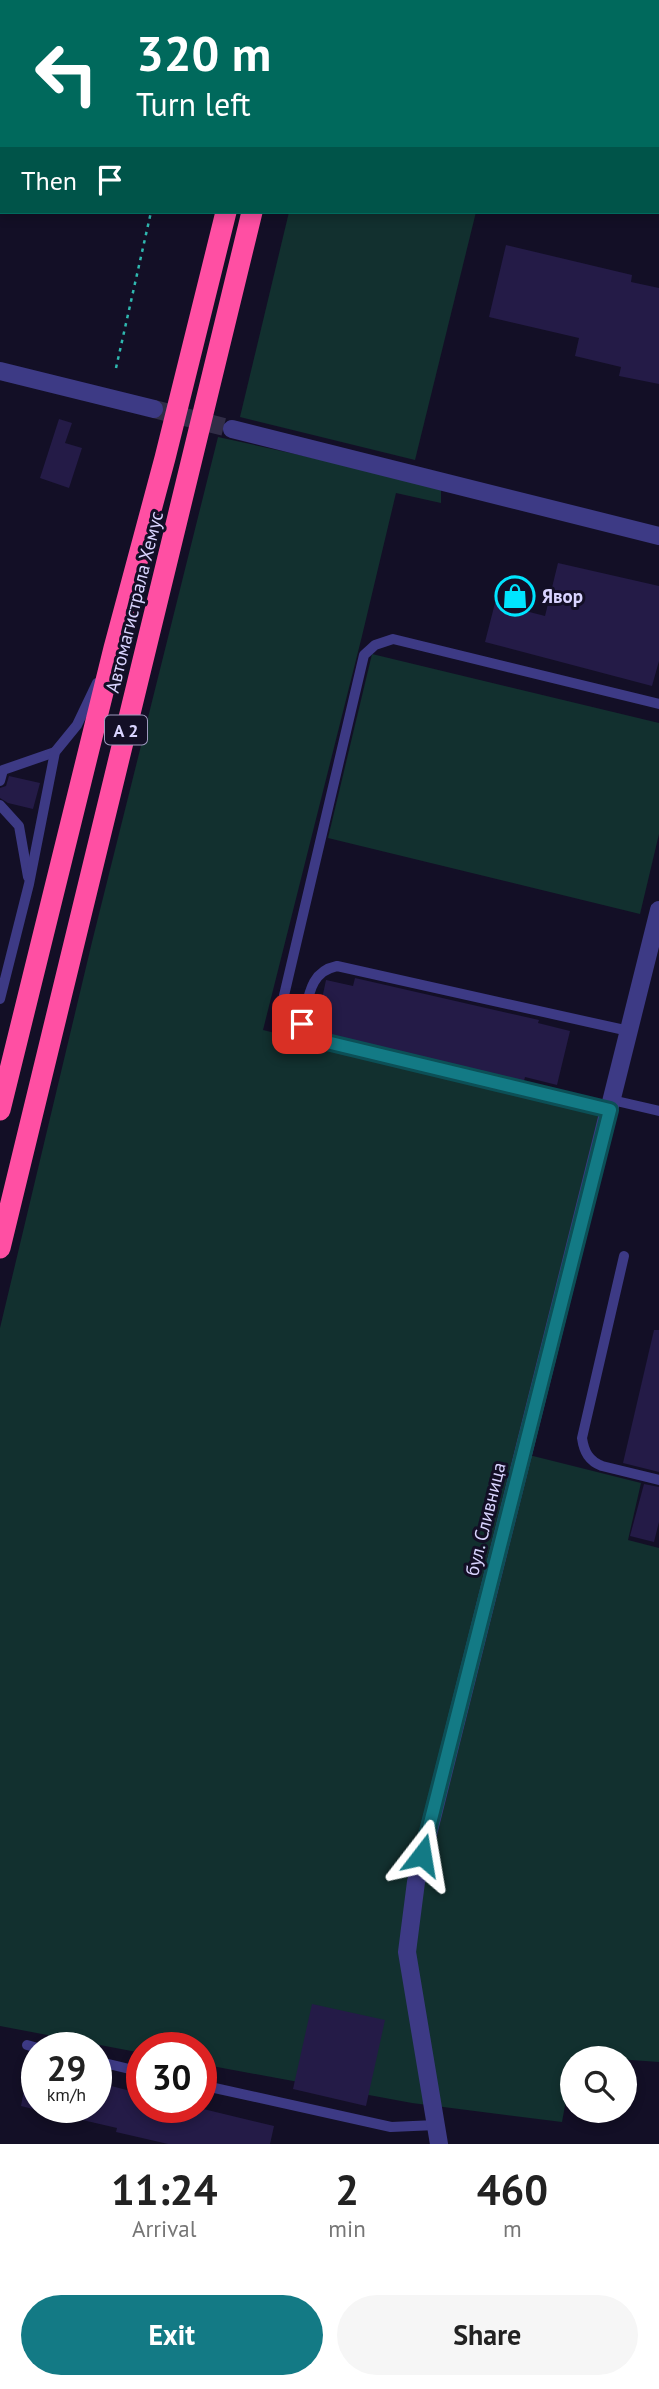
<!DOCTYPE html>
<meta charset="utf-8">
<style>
:root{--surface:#fff;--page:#f6f6f6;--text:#222;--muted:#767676;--accent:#137a85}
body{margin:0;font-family:"PT Sans",sans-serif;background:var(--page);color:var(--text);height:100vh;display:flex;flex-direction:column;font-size:26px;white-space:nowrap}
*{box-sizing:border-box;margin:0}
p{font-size:23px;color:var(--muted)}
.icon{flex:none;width:38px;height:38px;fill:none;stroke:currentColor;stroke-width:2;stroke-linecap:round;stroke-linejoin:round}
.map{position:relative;height:2144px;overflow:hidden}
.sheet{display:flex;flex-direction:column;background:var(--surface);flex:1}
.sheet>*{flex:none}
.banner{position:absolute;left:0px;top:0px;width:660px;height:214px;box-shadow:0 4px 10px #0003;background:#00695c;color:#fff;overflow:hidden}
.controls{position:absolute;left:560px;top:2046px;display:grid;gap:14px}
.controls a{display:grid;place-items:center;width:77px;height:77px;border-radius:50%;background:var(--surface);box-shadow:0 4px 10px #0003;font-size:35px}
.speed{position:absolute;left:21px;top:2032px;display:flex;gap:14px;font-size:35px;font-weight:700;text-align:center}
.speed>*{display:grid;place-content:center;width:91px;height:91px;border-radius:50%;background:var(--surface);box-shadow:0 4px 10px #0003;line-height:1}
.speed small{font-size:18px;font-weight:400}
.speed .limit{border:10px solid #d22;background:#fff;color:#111}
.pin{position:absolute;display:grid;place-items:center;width:60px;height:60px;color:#fff;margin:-30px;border-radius:14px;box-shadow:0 4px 10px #0006}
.me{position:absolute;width:77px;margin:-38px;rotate:14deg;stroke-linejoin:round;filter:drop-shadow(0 0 5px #0008)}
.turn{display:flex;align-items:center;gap:24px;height:147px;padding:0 21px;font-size:32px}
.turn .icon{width:91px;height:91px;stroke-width:2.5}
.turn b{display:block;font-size:49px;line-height:60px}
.then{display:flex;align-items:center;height:66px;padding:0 21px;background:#0003;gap:14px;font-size:26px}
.eta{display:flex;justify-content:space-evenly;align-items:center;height:119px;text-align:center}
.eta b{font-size:42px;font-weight:600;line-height:49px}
.action{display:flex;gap:14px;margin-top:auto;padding:14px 21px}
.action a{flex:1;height:80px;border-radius:42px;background:var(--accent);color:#fff;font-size:28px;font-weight:600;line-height:80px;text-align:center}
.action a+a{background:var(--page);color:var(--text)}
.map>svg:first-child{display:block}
</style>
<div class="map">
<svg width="659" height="2144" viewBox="0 0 659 2144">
<rect width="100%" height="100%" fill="#130f26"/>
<!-- green -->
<g fill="#12302f">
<polygon points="289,212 476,212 415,460 240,417"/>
<polygon points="218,437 441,486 441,503 396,493 362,636 263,1030 603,1115 525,1454 641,1483 628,1540 659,1548 659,2062 574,2056 562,2122 412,2103 201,2064 201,2048 142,2048 142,2053 0,2026 0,1328 92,942"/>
<polygon points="372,654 659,723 659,834 640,914 328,838"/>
</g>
<!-- building -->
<g fill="#241b47">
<polygon points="506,245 632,275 631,282 659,288 659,384 619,376 621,367 575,356 579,338 489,317"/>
<polygon points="59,419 72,423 65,443 82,448 69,488 40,478"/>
<polygon points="558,563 659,586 659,661 652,686 485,642 495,603 545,616"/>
<polygon points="9,776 40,783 33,809 8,803 0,798 0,788 6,786"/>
<polygon points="355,978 539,1020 538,1023 570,1031 557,1085 525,1077 524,1081 315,1032 326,980 353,986"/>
<polygon points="654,1330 659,1330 659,1472 623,1463"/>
<polygon points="644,1484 659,1487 659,1522 654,1542 630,1536"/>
<polygon points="312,2004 385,2020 366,2106 293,2089"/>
<polygon points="30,2058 37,2059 37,2110 21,2106"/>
<polygon points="96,2082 142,2094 142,2107 195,2107 274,2126 270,2144 168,2144 116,2132 117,2128 48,2112 48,2107 96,2107"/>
</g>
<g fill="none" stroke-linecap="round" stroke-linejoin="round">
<!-- minor-tunnel -->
<polyline stroke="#312d47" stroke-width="18" stroke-dasharray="18 9" stroke-linecap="butt" points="154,409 232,429"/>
<!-- path -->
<g stroke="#2fb8b0" stroke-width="2.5" stroke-dasharray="3.5 5" stroke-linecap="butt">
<polyline points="203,2 203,0"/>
<polyline points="116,368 151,212"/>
</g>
<!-- service -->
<g stroke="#3d3a85" stroke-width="10">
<polyline points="0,781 3,770 55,752"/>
<polyline points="0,805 19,826 28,877"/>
<polyline points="0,999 29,884 55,752 77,725 97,683"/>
<polyline points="278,1021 364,655 375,645 393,639 659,704"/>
<polyline points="612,1100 659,1111"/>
<path d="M610,1109l-300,-71 -8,-14c7,-25 6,-52 35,-58l292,65"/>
<path d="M624,1256l-42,182c2,14 7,23 20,28l57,14"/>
<polyline points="27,2045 38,2048"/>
<polyline points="96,2061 142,2072"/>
<polyline points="201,2085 391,2127 436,2125"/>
</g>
<!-- minor -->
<g stroke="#3d3a85" stroke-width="18">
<polyline points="0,371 154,409"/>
<polyline points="232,429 659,536"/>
<polyline points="439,2144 407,1952 416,1882 659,910"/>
</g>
<!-- motorway -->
<g stroke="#ff4fa3" stroke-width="21">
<polyline points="279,2 280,0"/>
<polyline points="303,2 303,0"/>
<polyline points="0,1110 114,648 165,458 226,212"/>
<polyline points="0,1248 252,212"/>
</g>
</g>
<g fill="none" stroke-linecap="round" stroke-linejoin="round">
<!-- route casing -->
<g stroke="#0c4f56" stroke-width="18">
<polyline id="route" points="302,1024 310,1038 610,1110 422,1855"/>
</g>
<!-- route -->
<use href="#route" stroke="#137a85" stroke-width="12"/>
</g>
<!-- icons -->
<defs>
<g id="shop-ring" transform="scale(2.0125)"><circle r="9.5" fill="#130f26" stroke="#00e5ff" stroke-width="1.5"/><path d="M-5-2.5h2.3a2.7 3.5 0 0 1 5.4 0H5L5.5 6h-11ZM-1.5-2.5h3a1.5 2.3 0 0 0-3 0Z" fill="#00e5ff"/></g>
</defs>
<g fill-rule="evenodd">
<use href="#shop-ring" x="515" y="596"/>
</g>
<g text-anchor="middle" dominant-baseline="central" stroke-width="6" stroke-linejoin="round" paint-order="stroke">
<!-- shield labels -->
<rect fill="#130f26" stroke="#9e99be" stroke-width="2" x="105" y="715.5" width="42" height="29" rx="5"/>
<g font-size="18" font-weight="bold" fill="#d9d4ff">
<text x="126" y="730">A 2</text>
</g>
<!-- poi labels -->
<g font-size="19" font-weight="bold" fill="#d9d4ff" stroke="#130f26" text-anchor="start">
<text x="542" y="596">Явор</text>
</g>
<!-- street labels -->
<g font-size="19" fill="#d9d4ff" stroke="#130f26">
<text transform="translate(134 602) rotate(-76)">Автомагистрала Хемус</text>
<text transform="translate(485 1519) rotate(-76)">бул. Сливница</text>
</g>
</g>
</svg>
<div class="controls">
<a><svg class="icon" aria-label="search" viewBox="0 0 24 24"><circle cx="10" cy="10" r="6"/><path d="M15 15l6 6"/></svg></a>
</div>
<div class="speed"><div>29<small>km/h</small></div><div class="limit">30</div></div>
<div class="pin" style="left:302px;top:1024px;background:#d93025"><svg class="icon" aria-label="arrive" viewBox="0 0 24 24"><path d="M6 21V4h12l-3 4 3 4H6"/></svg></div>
<svg class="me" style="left:422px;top:1855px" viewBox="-20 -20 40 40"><path d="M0-17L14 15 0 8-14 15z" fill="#137a85" stroke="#fff" stroke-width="4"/></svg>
<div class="banner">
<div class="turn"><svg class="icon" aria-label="left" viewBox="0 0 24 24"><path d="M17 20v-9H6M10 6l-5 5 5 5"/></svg><div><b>320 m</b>Turn left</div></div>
<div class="then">Then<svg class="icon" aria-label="arrive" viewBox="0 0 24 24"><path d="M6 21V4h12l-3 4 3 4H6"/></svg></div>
</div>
</div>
<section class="sheet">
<div class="eta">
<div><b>11:24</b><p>Arrival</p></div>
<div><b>2</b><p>min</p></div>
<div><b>460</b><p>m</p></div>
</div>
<div class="action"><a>Exit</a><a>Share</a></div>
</section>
